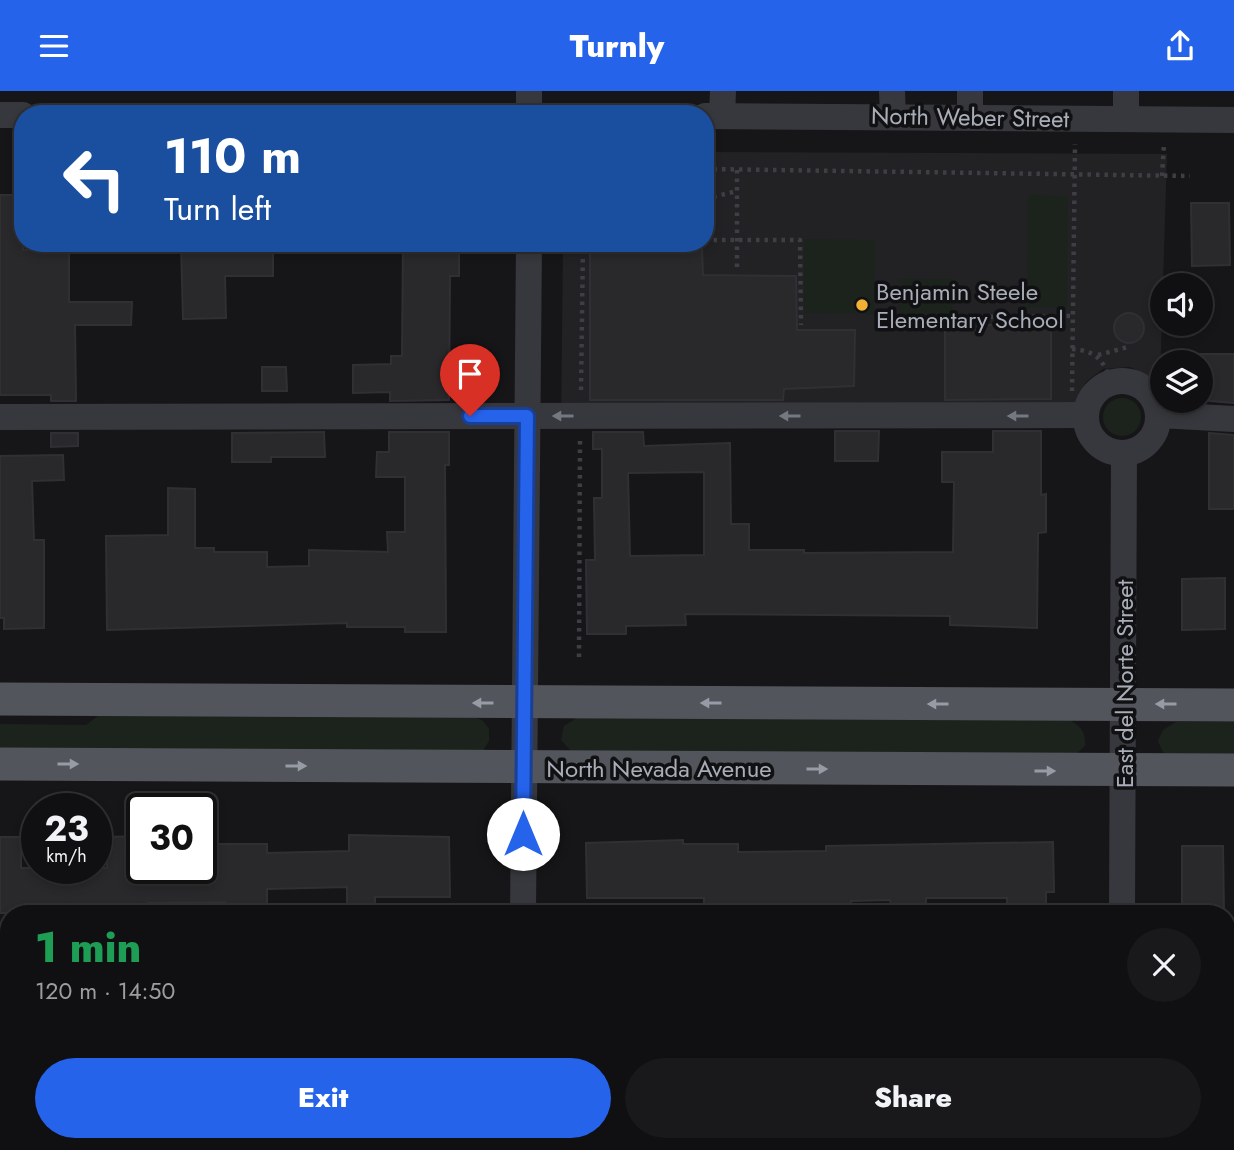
<!DOCTYPE html>
<meta charset="utf-8">
<style>
:root{--surface:#101012;--page:#19191b;--text:#f1f3f6;--muted:#9c9d9f;--line:#303032;--accent:#2563eb}
body{margin:0;font-family:Jost,sans-serif;background:var(--page);color:var(--text);height:100vh;display:flex;flex-direction:column;font-size:26px;white-space:nowrap}
*{box-sizing:border-box;margin:0}
p{font-size:23px;color:var(--muted)}
.icon{flex:none;width:38px;height:38px;fill:none;stroke:currentColor;stroke-width:2;stroke-linecap:round;stroke-linejoin:round}
.map{position:relative;flex:1;overflow:hidden}
.panel{position:absolute;left:0px;top:814px;width:1236px;height:247px;display:flex;flex-direction:column;background:var(--surface);border-radius:28px 28px 0 0;box-shadow:0 4px 10px #0003,0 0 0 2px var(--line)}
.panel>*{flex:none}
.top-card{position:absolute;left:14px;top:14px;width:700px;height:147px;border-radius:28px;box-shadow:0 4px 10px #0003,0 0 0 2px var(--line);background:#1a4fa0;color:#fff;overflow:hidden}
.tools{position:absolute;left:1150px;top:182px;display:grid;gap:14px}
.tools a{display:grid;place-items:center;width:63px;height:63px;border-radius:50%;background:var(--surface);box-shadow:0 4px 10px #0003,0 0 0 2px var(--line);font-size:35px}
.speed{position:absolute;left:21px;top:702px;display:flex;gap:14px;font-size:35px;font-weight:700;text-align:center}
.speed>*{display:grid;place-content:center;width:91px;height:91px;border-radius:50%;background:var(--surface);box-shadow:0 4px 10px #0003,0 0 0 2px var(--line);line-height:1}
.speed small{font-size:18px;font-weight:400}
.speed .limit{border:4px solid #111;border-radius:10px;background:#fff;color:#111}
.pin{position:absolute;display:grid;place-items:center;width:60px;height:60px;color:#fff;margin:-72px -30px;border-radius:50% 50% 50% 0;rotate:-45deg;box-shadow:0 0 7px #0007}
.pin .icon{rotate:45deg}
.me{position:absolute;width:77px;margin:-38px;rotate:0deg;stroke-linejoin:round;filter:drop-shadow(0 0 5px #0008)}
.turn{display:flex;align-items:center;gap:24px;height:147px;padding:0 35px;font-size:32px}
.turn .icon{width:91px;height:91px;stroke-width:2.5}
.turn b{display:block;font-size:49px;line-height:60px}
.round{display:grid;place-items:center;flex:none;width:74px;height:74px;border-radius:37px;background:var(--page)}
.summary{display:flex;align-items:center;justify-content:space-between;height:119px;padding:0 35px}
h1{font-size:42px;font-weight:800;line-height:52px;color:#1e9e55}
.cta{display:flex;gap:14px;margin-top:auto;padding:14px 35px}
.cta a{flex:1;height:80px;border-radius:42px;background:var(--accent);color:#fff;font-size:28px;font-weight:800;line-height:80px;text-align:center}
.cta a+a{background:var(--page);color:var(--text)}
header{display:flex;justify-content:space-between;align-items:center;height:91px;padding:0 35px;background:var(--accent);color:#fff;font-size:32px;font-weight:800}
.map>svg:first-child{display:block}
</style>
<header><svg class="icon" aria-label="menu" viewBox="0 0 24 24"><path d="M4 6h16M4 12h16M4 18h16"/></svg>Turnly<svg class="icon" aria-label="share" viewBox="0 0 24 24"><path d="M12 15V3M7 8l5-5 5 5M5 13v7h14v-7"/></svg></header>
<div class="map">
<svg width="1234" height="1059" viewBox="0 0 1234 1059">
<rect width="100%" height="100%" fill="#161618"/>
<!-- built -->
<polygon fill="#222225" points="705,61 1167,63 1160,290 1130,276 1103,278 1086,291 1077,309 1076,320 561,333 563,152 705,152"/>
<!-- green -->
<g fill="#1c231d">
<polygon points="1028,104 1068,105 1067,217 1027,217"/>
<polygon points="804,148 875,149 874,223 804,222"/>
<polygon points="899,188 954,188 953,223 899,223"/>
<circle cx="1122" cy="326" r="19"/>
<polygon points="102,622 472,625 482,629 489,638 489,650 482,661 0,662 0,633 86,634"/>
<path d="M578,626l489,2c13,6 19,12 18,27l-9,8 -505,-3 -10,-11 3,-14z"/>
<polygon points="1176,631 1234,631 1234,667 1175,667 1163,661 1158,650 1163,639"/>
</g>
<!-- building -->
<g fill="#29292c" stroke="#303034" stroke-width="2" fill-rule="evenodd">
<polygon points="0,104 23,104 23,159 69,159 69,211 132,211 131,234 75,234 76,310 51,310 51,304 0,304"/>
<polygon points="1191,112 1229,112 1230,174 1192,175"/>
<polygon points="181,152 273,152 273,185 225,185 226,227 183,228"/>
<polygon points="403,152 459,152 459,185 450,185 449,309 390,310 390,301 353,302 353,274 391,273 391,265 402,265"/>
<polygon points="702,156 703,184 796,185 797,239 855,239 854,295 784,298 783,309 590,309 590,158"/>
<circle cx="1129" cy="237" r="15"/>
<polygon points="982,234 1051,234 1051,308 945,309 945,239 980,239"/>
<polygon points="1200,263 1234,263 1234,312 1200,309"/>
<polygon points="262,276 286,276 287,300 262,300"/>
<polygon points="835,340 879,340 878,370 835,370"/>
<path d="M993,340h48v64l5,-1v38l-8,1 -1,95 -87,-3v-9l-265,-2 1,11 -60,1v8h-39l-1,-74h9l-1,-62h8v-49h-9v-17h50l1,14 86,-3 1,81h18v26h55v3l149,-1 1,-70h-12v-30h51zM704,381v83l-74,1 -2,-83z"/>
<polygon points="324,341 325,366 271,366 271,371 232,371 232,342"/>
<polygon points="389,341 449,341 449,374 445,374 446,541 405,541 405,536 347,536 347,532 107,539 106,445 168,444 168,397 195,398 195,457 214,457 214,461 267,461 267,476 309,475 309,459 388,461 387,441 405,441 405,386 376,386 377,361 389,361"/>
<polygon points="51,342 78,342 78,355 51,356"/>
<polygon points="1209,342 1234,344 1234,418 1209,418"/>
<polygon points="63,364 64,389 32,390 34,449 44,449 44,537 4,538 4,527 0,527 0,365"/>
<polygon points="1225,487 1225,538 1182,539 1182,488"/>
<polygon points="349,744 449,746 450,806 375,806 375,822 347,822 347,796 267,798 267,818 225,818 225,811 148,812 148,818 35,817 35,822 0,822 0,746 21,746 21,777 107,777 107,746 142,745 142,777 201,777 201,753 267,753 267,762 349,760"/>
<polygon points="683,749 683,753 738,753 738,761 826,760 826,755 1053,751 1054,801 1046,801 1046,817 1007,817 1007,807 926,807 926,815 891,815 890,809 851,810 851,822 767,822 767,818 704,817 704,807 587,807 586,752"/>
<polygon points="1182,755 1223,755 1224,822 1182,822"/>
</g>
<g fill="none" stroke-linecap="round" stroke-linejoin="round">
<!-- path -->
<g stroke="#3d3f44" stroke-width="4.5" stroke-dasharray="3.5 5" stroke-linecap="butt">
<polyline points="705,78 1190,85"/>
<polyline points="737,79 737,181"/>
<polyline points="1162,85 1164,53"/>
<polyline points="705,108 737,100"/>
<polyline points="705,149 800,149 801,234"/>
<polyline points="973,226 1072,225"/>
<path d="M1072,258c24,2 31,10 39,33"/>
<polyline points="1098,264 1128,256"/>
<polyline points="581,299 583,152"/>
<polyline points="1072,300 1075,53"/>
<polyline points="579,566 580,350"/>
</g>
<!-- minor -->
<g stroke="#37383d" stroke-width="26">
<polyline points="892,0 893,26"/>
<polyline points="970,0 970,26"/>
<polyline points="529,23 529,0"/>
<polyline points="0,24 23,24"/>
<polyline points="705,25 1234,29"/>
<polyline points="722,25 723,0"/>
<polyline points="1126,28 1126,0"/>
<circle cx="1122" cy="326" r="36"/>
<polyline points="1159,324 1234,328"/>
<polyline points="0,326 1086,324"/>
<polyline points="523,822 529,152"/>
<polyline points="1122,822 1124,363"/>
<polyline points="0,961 9,961"/>
<polyline points="1227,973 1234,973"/>
<polyline points="521,1059 521,1052"/>
<polyline points="1120,1059 1120,1052"/>
</g>
<!-- major -->
<g stroke="#53555c" stroke-width="33">
<polyline points="0,608 1234,614"/>
<polyline points="0,673 1234,679"/>
</g>
</g>
<!-- one-way arrows -->
<defs><path id="oneway-solid" d="M-6-.8H1V-3.2L6.5 0L1 3.2V.8H-6Z" transform="scale(1.75)"/></defs>
<g fill="#757881">
<use href="#oneway-solid" transform="translate(563 325) rotate(180)"/>
<use href="#oneway-solid" transform="translate(790 325) rotate(-180)"/>
<use href="#oneway-solid" transform="translate(1018 325) rotate(180)"/>
</g>
<g fill="#979ba6">
<use href="#oneway-solid" transform="translate(483 612) rotate(-180)"/>
<use href="#oneway-solid" transform="translate(711 612) rotate(-180)"/>
<use href="#oneway-solid" transform="translate(938 613) rotate(-180)"/>
<use href="#oneway-solid" transform="translate(1166 613) rotate(-180)"/>
<use href="#oneway-solid" transform="translate(68 673)"/>
<use href="#oneway-solid" transform="translate(296 675)"/>
<use href="#oneway-solid" transform="translate(817 678)"/>
<use href="#oneway-solid" transform="translate(1045 680)"/>
</g>
<g fill="none" stroke-linecap="round" stroke-linejoin="round">
<!-- route casing -->
<g stroke="#184099" stroke-width="18">
<polyline id="route" points="470,325 527,325 523,743"/>
</g>
<!-- route -->
<use href="#route" stroke="#2563eb" stroke-width="12"/>
</g>
<!-- markers -->
<circle fill="#f2b134" stroke="#111113" stroke-width="2.5" cx="862" cy="214" r="7"/>
<g text-anchor="middle" dominant-baseline="central" stroke-width="7" stroke-linejoin="round" paint-order="stroke">
<!-- street labels -->
<g font-size="24" fill="#a8adb8" stroke="#111113">
<text transform="translate(970 26) rotate(1)">North Weber Street</text>
<text transform="translate(1124 593) rotate(-90)">East del Norte Street</text>
<text x="659" y="677">North Nevada Avenue</text>
</g>
<!-- poi labels -->
<g font-size="24" fill="#a8adb8" stroke="#111113" text-anchor="start">
<text x="876" y="200">Benjamin Steele<tspan x="876" dy="28">Elementary School</tspan></text>
</g>
</g>
</svg>
<div class="tools">
<a><svg class="icon" aria-label="sound" viewBox="0 0 24 24"><path d="M4 9h4l5-4v14l-5-4H4zM17 9q2 3 0 6"/></svg></a>
<a><svg class="icon" aria-label="layers" viewBox="0 0 24 24"><path d="M12 4l9 5-9 5-9-5zM3 14l9 5 9-5"/></svg></a>
</div>
<div class="speed"><div>23<small>km/h</small></div><div class="limit">30</div></div>
<div class="pin" style="left:470px;top:325px;background:#d93025"><svg class="icon" aria-label="arrive" viewBox="0 0 24 24"><path d="M6 21V4h12l-3 4 3 4H6"/></svg></div>
<svg class="me" style="left:523px;top:743px" viewBox="-20 -20 40 40"><circle r="19" fill="#fff"/><path d="M0-13L10 11 0 6-10 11z" fill="#2563eb"/></svg>
<div class="top-card">
<div class="turn"><svg class="icon" aria-label="left" viewBox="0 0 24 24"><path d="M17 20v-9H6M10 6l-5 5 5 5"/></svg><div><b>110 m</b>Turn left</div></div>
</div>
<section class="panel">
<div class="summary"><div><h1>1 min</h1><p>120 m · 14:50</p></div><a class="round"><svg class="icon" aria-label="close" viewBox="0 0 24 24"><path d="M6 6l12 12M18 6L6 18"/></svg></a></div>
<div class="cta"><a>Exit</a><a>Share</a></div>
</section>
</div>
